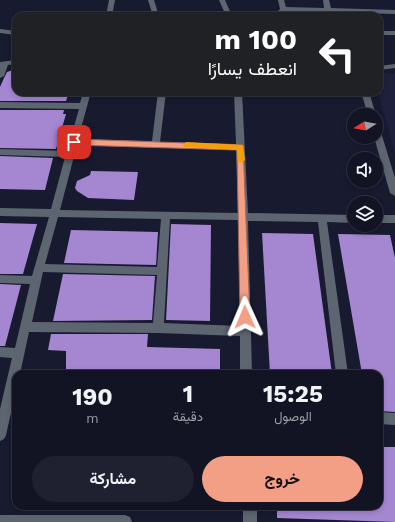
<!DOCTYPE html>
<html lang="ar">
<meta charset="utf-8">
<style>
:root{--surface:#121424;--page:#1f2131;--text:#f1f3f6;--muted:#9c9ea6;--line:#313341;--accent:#f39f86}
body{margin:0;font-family:"Work Sans",Vazirmatn,sans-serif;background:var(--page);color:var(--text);direction:rtl;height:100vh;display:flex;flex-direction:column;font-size:15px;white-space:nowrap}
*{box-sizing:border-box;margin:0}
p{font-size:13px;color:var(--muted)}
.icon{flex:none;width:22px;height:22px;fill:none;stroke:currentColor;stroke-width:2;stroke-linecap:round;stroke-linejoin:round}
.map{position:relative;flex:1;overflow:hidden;direction:ltr}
.side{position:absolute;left:12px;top:370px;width:371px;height:140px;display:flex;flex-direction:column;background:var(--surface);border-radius:12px;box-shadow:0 2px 6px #0003,0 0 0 1px var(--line);direction:rtl}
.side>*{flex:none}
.guide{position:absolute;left:12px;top:12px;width:371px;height:84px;border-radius:12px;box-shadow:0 2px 6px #0003,0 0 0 1px var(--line);direction:rtl;background:#202124;color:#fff;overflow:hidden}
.needle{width:26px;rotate:259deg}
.fabs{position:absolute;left:347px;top:108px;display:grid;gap:8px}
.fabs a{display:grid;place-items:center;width:36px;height:36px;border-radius:50%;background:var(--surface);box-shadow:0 2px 6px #0003,0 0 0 1px var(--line);font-size:20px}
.pin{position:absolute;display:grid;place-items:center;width:34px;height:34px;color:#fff;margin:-17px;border-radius:8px;box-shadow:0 2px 6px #0006}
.me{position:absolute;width:44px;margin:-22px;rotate:359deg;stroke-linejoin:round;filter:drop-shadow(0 0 3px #0008)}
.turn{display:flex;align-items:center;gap:14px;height:84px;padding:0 20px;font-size:18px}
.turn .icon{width:52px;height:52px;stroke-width:2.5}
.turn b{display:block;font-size:28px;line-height:34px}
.eta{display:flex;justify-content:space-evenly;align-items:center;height:68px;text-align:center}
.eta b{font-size:24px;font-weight:700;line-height:28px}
.action{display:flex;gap:8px;margin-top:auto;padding:8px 20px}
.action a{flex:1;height:46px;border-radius:24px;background:var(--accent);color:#111;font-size:16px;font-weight:700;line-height:46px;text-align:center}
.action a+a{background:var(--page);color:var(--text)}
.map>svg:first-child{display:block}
</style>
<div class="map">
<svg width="395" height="522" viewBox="0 0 395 522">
<rect width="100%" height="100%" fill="#181a30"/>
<!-- built -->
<polygon fill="#1e203c" points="379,72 395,74 395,153 378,92"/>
<!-- building -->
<g fill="#a586d0">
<polygon points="16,69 16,92 69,92 66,101 0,101 0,87 4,78 7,72"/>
<polygon points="0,110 64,110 63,114 66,114 56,149 0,148"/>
<polygon points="0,156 53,158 45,190 0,189"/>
<polygon points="91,171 138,172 134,200 88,198 77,191 75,188 77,181 90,175"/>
<polygon points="0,223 37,224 23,274 0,274"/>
<polygon points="171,224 211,225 210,321 166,320"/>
<polygon points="71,230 158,232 156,265 64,263"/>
<polygon points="262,233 313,234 332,374 270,374"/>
<polygon points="338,234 390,235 395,258 395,412 379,411 379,374 362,374"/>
<polygon points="63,274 155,276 152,320 53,321"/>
<polygon points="0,284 21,285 5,346 0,346"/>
<polygon points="51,334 148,334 147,347 220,349 220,374 66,374 66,351 48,350"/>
<polygon points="379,447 395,447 395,522 277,518 277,506 379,506"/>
</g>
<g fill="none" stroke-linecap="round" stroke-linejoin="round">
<!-- minor -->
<g fill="#5d6570" fill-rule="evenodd">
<polygon points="109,0 115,0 112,16 106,16"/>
<polygon points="148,0 154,0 159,16 153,16"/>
<polygon points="219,0 225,0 232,16 226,16"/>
<polygon points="278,0 284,0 286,7 324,8 323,0 329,0 331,8 395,10 395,14 285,11 281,16 274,16 280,9"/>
<polygon points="0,29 16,31 16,35 0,33"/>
<rect x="379" y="31" width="16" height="4"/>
<polygon points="16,60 16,64 8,65 4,76 0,78 0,62"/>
<polygon points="395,64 395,68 379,70 379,66"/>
<path d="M83,92h8l-13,47 74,2 6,-49h8l-6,50 76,2 -2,-52h8l6,121 106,2v8l-27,-1 21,152h-12l-18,-152 -70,-1 4,153h-12v-38l-82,-3 -129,-1 -9,42h-4v17l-10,44 -2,4 -4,2v-32l12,-51 -12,-1v-10l15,1 15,-64 -30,-1v-8l32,1 17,-59 -49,-1v-8l51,1 14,-52 -65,-2v-6l67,2 12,-42 -79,-1v-6l80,1zM77,145l159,5 2,63 -178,-3zM58,217l103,2 -4,48 -112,-3zM170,219l68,1 2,106 -76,-3zM43,272l114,3 -4,48 -121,-1z"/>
<polygon points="361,92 369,92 376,115 368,115"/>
<polygon points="376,126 380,129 395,178 395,196 390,193 374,137 376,137"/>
<rect x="376" y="215" width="19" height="8"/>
<polygon points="379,412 395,413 395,425 379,424"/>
<rect x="243" y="506" width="14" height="16"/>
<polygon points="0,515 125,515 130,517 132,522 0,522"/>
</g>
</g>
<!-- route -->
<polygon fill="#f39f86" stroke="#9e6757" points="74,139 243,145 250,317 249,320 242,320 240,317 237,150 74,145 70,142"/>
<!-- slow -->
<polygon fill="#f59e0b" points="186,142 243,145 245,160 241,163 238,162 237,150 184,147 183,145"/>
</svg>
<div class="fabs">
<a><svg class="needle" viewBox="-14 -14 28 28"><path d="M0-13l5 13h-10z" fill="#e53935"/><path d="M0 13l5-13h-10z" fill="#9c9ea6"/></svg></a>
<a><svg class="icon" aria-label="sound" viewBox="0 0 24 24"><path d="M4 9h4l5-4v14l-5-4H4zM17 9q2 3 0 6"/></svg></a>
<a><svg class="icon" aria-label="layers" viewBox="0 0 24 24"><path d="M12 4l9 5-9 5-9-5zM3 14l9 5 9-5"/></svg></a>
</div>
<div class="pin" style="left:74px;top:142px;background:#d93025"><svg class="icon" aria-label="arrive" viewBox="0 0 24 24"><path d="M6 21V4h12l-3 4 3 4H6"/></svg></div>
<svg class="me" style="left:245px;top:317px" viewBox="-20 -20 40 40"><path d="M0-17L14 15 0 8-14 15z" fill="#f39f86" stroke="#fff" stroke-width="4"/></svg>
<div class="guide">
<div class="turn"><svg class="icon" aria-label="left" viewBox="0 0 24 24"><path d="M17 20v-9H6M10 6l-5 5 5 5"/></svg><div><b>100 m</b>انعطف يسارًا</div></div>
</div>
<section class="side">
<div class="eta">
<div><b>15:25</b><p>الوصول</p></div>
<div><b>1</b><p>دقيقة</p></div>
<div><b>190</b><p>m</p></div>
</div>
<div class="action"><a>خروج</a><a>مشاركة</a></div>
</section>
</div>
